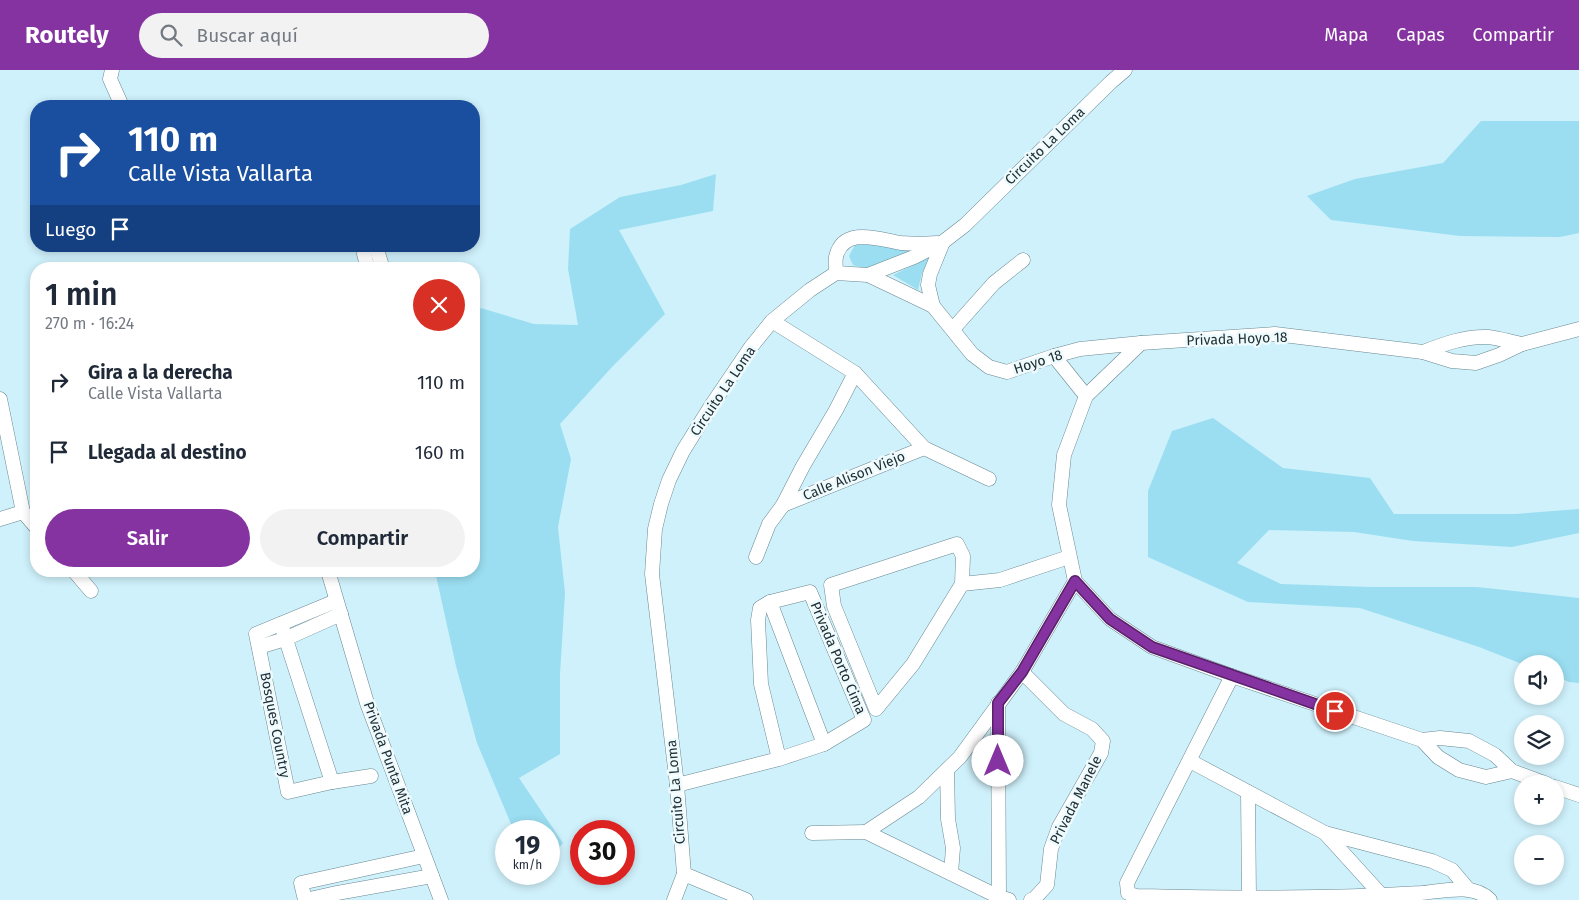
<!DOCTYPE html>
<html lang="es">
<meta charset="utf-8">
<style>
:root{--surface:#fff;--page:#f2f2f3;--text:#1f2937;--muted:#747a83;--accent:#8633a2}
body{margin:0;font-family:"Fira Sans",sans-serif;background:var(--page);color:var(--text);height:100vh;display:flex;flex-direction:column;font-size:19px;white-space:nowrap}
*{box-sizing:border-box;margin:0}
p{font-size:16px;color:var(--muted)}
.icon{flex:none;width:28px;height:28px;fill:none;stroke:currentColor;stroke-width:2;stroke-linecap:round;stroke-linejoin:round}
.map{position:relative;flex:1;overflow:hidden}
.side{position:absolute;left:30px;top:192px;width:450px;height:315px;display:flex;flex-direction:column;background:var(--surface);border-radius:20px;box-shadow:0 2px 8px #0003}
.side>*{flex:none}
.hud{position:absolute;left:30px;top:30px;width:450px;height:152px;border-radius:20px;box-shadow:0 2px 8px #0003;background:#1a4fa0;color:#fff;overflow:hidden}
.buttons{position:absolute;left:1514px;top:585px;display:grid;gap:10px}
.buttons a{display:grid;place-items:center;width:50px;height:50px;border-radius:50%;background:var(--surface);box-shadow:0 2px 8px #0003;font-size:25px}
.speed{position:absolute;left:495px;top:750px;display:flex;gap:10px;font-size:25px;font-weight:700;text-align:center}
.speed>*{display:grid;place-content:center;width:65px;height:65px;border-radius:50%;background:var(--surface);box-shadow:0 2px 8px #0003;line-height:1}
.speed small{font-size:12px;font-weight:400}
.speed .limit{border:8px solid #d22;background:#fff;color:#111}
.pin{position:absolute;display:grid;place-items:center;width:42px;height:42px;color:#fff;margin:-21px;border:2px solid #fff;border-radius:50%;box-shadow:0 1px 5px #0007}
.me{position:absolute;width:55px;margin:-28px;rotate:0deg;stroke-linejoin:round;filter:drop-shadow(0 0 4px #0008)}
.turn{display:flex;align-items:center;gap:18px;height:105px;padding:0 15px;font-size:22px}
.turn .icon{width:65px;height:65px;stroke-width:2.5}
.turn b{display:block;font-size:35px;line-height:42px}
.then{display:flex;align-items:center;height:48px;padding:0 15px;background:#0003;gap:10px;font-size:19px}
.round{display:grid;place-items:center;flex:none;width:52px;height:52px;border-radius:26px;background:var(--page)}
.overview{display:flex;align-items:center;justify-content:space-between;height:85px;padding:0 15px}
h1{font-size:30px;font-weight:600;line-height:38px}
.primary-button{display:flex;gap:10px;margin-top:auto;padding:10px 15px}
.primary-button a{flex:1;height:58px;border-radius:30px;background:var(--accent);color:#fff;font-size:20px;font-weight:600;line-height:58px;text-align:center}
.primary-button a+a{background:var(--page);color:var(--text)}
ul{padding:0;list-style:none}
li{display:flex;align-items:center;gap:15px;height:70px;padding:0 15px}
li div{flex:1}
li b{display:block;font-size:19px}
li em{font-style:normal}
header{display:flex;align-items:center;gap:30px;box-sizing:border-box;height:70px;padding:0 25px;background:var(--accent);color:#fff}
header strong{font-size:24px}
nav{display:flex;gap:28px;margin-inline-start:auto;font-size:18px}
.search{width:350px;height:45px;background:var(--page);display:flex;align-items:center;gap:12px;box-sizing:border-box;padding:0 18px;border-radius:28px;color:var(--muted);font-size:19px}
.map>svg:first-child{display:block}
</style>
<header>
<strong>Routely</strong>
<div class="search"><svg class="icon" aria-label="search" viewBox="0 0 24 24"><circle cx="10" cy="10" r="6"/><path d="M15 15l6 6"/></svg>Buscar aquí</div>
<nav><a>Mapa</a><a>Capas</a><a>Compartir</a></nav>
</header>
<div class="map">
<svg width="1579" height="830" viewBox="0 0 1579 830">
<rect width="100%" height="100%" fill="#cff1fb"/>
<!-- green -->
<g fill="#9bdef1">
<polygon points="1481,51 1579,51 1579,163 1560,167 1460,166 1331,150 1307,126 1355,109 1443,93"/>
<polygon points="716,104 713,141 619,160 665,244 612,297 560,354 571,389 558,457 565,523 560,604 560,684 519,708 563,773 549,790 549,761 514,761 477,673 456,596 435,501 474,501 474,248 481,238 534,254 578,255 568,199 570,159 620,127 681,115"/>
<polygon points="855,175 878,175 919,180 866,199 853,195 849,186"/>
<polygon points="932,186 922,203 918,220 893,205"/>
<polygon points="1213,348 1283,398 1370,408 1394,444 1515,444 1579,439 1579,463 1512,477 1413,471 1354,462 1269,460 1237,493 1281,514 1371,517 1477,517 1579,528 1579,613 1569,612 1555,606 1555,594 1522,594 1479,577 1360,538 1248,532 1148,487 1148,421 1172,361"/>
</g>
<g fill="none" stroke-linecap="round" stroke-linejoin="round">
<!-- minor casing -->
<g stroke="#698891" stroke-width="15">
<g id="minor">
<polyline points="112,0 110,9 122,36"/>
<polyline points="365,176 364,184 368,199"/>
<polyline points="374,176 377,180 383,199"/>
<path d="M836,203c0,-5 -1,-11 0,-16 7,-32 45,-17 65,-14 12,1 24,1 36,0"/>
<polyline points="868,205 933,236 972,284 989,297 1007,302 1054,286 1080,279 1141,273 1275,264 1423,282 1452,291 1476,293 1499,285 1522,274 1579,259"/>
<polyline points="933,236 928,215 930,204 943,172"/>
<polyline points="772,251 855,303 924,378 989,409"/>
<polyline points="953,259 994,213 1023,190"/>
<polyline points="1141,273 1086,326 1064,385 1059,435 1075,511 1110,549 1152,577 1232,606 1422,670 1440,668 1469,671 1495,685 1512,701 1547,714"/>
<path d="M1423,282c21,-8 42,-16 65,-15 11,1 23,5 34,7"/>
<polyline points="1054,286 1086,326"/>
<polyline points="0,329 23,442 36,457"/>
<polyline points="783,435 924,378"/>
<polyline points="0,449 23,442"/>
<polygon points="957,474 963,486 962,514 913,594 876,639 834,536 831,515"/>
<polyline points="756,487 769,454 783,435 803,396 836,340 855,303"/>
<polyline points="74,501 91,521"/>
<polyline points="328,501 367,633 441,830"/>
<polyline points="962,514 1000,510 1069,487"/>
<polyline points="336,531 256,564 288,722 332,712 371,706"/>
<polyline points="770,532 824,674"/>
<polyline points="281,554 332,712"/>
<polyline points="259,577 285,569 341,544"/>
<polyline points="1022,602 1064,644 1092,659 1103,671 1101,683 1059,757 1051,779 1047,815 1034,829 1031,830"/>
<path d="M1232,606l-105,207 1,10 8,3c95,2 190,3 285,-3 22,-2 53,-10 69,7"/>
<polyline points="998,633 999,827"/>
<polyline points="1422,670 1438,687 1459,700 1486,707 1512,701"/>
<polyline points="1190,691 1325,763 1384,828"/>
<polyline points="947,700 948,749 953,778 951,803"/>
<polyline points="677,715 779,689 824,674 864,650 810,522 770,532 760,538 758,550 761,614 779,689"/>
<polyline points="1555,717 1579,725"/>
<polyline points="1248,722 1249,829"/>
<polyline points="866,762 919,727 960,687 1022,602 1075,511"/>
<polyline points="812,763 866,762 999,827 1009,830"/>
<polyline points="1325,763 1432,791 1452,800 1468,819"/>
<polyline points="684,804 746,830"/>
<polyline points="305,830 301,813 424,786"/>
<polyline points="305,830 332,824 432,806"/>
<polyline points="674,830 684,804 677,715 652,504 655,459 661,434 669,410 683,381 711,336 751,277 772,251 810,220 836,203 868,205 914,187 943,172 965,155 1111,12 1125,0"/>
</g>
</g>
<!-- minor -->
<use href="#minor" stroke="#fff" stroke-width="14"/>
</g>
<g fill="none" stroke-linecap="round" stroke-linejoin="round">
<!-- route casing -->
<g stroke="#572169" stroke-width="12">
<polyline id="route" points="998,691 998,633 1022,602 1075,511 1110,549 1152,577 1335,641"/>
</g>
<!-- route -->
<use href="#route" stroke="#8633a2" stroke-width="9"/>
</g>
<g text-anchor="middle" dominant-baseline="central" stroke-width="5" stroke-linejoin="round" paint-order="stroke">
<!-- street labels -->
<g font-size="14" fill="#222f33" stroke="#edfafe">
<text transform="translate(1045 76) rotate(-44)">Circuito La Loma</text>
<text transform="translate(1237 269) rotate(-2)">Privada Hoyo 18</text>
<text transform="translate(1038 292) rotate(-18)">Hoyo 18</text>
<text transform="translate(723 321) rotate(-56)">Circuito La Loma</text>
<text transform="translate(854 406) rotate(-22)">Calle Alison Viejo</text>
<text transform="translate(838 588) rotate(67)">Privada Porto Cima</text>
<text transform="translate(275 655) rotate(79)">Bosques Country</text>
<text transform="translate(388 688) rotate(70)">Privada Punta Mita</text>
<text transform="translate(676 722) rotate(-95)">Circuito La Loma</text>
<text transform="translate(1076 730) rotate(-63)">Privada Manele</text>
</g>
</g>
</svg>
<div class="buttons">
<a><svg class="icon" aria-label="sound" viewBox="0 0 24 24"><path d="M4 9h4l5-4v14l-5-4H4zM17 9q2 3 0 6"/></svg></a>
<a><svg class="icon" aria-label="layers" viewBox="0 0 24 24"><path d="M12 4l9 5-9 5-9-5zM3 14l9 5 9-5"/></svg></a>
<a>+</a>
<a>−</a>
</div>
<div class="speed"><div>19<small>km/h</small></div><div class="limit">30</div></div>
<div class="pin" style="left:1335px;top:641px;background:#d93025"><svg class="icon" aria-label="arrive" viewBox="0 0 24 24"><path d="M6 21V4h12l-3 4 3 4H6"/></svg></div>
<svg class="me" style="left:998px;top:691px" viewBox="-20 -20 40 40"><circle r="19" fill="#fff"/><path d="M0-13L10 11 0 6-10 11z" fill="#8633a2"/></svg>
<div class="hud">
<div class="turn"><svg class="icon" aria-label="right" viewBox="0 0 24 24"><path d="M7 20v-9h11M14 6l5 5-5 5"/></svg><div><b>110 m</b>Calle Vista Vallarta</div></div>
<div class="then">Luego<svg class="icon" aria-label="arrive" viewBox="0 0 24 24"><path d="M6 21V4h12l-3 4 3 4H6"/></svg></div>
</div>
<section class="side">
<div class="overview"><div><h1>1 min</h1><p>270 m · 16:24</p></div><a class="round" style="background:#d93025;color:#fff"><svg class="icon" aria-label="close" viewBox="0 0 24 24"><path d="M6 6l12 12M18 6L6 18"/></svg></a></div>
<ul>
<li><svg class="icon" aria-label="right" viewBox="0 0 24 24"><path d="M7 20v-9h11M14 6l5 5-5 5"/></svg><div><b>Gira a la derecha</b><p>Calle Vista Vallarta</p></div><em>110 m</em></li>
<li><svg class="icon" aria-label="arrive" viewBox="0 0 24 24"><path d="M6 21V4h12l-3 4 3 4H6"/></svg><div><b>Llegada al destino</b></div><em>160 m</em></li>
</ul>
<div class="primary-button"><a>Salir</a><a>Compartir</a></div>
</section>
</div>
